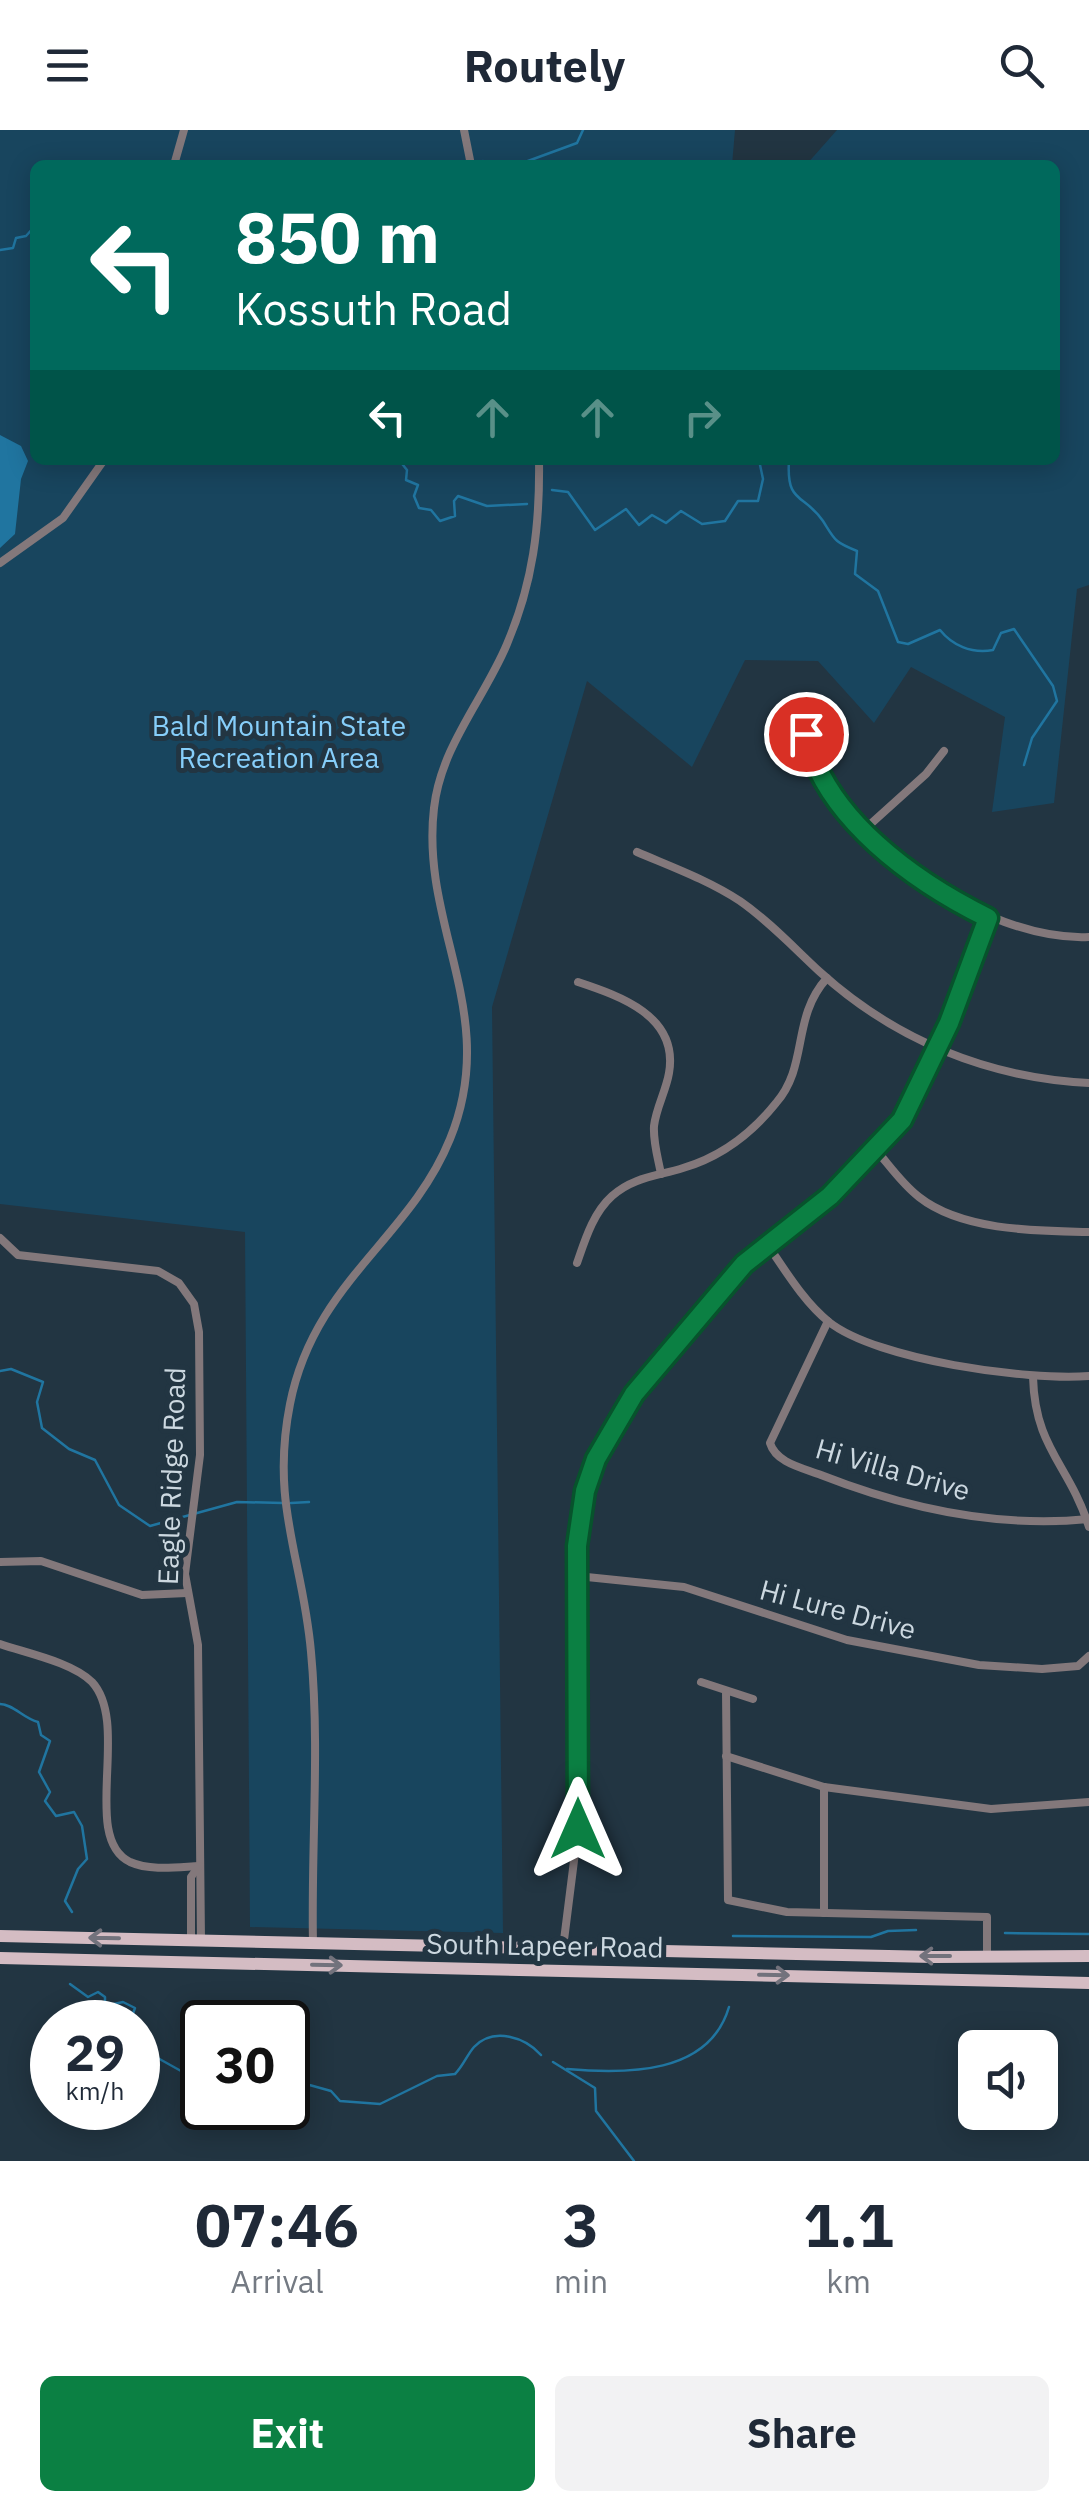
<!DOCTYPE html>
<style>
:root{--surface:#fff;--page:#f2f2f3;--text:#1f2937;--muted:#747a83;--accent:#0b8043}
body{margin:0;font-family:"IBM Plex Sans",sans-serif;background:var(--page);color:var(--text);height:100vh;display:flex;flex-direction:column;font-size:38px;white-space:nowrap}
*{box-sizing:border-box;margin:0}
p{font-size:32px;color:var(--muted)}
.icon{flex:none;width:55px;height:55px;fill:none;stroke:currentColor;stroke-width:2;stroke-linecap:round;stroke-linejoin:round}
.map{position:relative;height:2031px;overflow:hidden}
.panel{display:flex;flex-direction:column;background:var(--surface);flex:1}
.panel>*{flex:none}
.guide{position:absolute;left:30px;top:30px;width:1030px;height:305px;border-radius:15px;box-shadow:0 5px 25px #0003;background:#00695c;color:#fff;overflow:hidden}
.fabs{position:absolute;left:958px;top:1900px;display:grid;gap:20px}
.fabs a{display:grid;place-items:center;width:100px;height:100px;border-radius:15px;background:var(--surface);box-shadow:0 5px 25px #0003;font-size:50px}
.speed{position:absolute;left:30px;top:1870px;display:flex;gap:20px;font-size:50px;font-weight:700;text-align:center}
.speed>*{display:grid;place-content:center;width:130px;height:130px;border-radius:50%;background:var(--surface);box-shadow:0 5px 25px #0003;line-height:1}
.speed small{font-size:25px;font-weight:400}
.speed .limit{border:5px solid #111;border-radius:15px;background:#fff;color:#111}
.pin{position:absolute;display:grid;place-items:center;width:85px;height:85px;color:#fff;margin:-42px;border:5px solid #fff;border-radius:50%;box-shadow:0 2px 10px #0007}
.me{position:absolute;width:110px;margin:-55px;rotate:0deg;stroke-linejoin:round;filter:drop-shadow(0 0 8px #0008)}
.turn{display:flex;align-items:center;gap:35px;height:210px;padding:0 40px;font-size:45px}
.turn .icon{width:130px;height:130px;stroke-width:2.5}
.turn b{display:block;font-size:70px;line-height:85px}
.lanes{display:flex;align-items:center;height:95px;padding:0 40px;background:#0003;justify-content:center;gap:50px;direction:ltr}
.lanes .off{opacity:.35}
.eta{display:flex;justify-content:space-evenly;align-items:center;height:170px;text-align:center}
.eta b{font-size:60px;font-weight:800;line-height:70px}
.button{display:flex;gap:20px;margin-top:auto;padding:20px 40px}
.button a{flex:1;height:115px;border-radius:15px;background:var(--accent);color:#fff;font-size:40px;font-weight:800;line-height:115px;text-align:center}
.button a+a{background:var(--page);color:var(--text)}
header{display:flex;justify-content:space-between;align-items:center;height:130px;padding:0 40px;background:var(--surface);font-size:45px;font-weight:800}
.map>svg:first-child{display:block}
</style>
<header><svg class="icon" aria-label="menu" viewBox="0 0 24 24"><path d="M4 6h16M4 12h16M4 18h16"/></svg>Routely<svg class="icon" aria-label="search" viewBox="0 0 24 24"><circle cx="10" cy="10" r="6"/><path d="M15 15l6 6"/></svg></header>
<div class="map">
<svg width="1089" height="2031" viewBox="0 0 1089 2031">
<rect width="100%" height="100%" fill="#223542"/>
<!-- green -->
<polygon fill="#18455e" points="0,0 735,0 732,35 35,35 35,330 1055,330 1055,35 806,35 837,0 1089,0 1089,455 1077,459 1054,673 992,682 1005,587 911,537 874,593 818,531 745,530 692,637 587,551 492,877 503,1803 250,1797 245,1102 0,1074"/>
<!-- water -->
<polygon fill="#2075a0" points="0,305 21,316 28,331 21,349 15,404 0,418"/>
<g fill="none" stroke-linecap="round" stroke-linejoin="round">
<!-- stream -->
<g stroke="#2075a0" stroke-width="2.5">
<polyline points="477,35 483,31 490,35"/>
<polyline points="517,35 577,13 583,0"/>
<polyline points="0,120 13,118 16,108 26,106 35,96"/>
<polyline points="399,330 407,340 406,350 418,355 414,366 419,378 431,380 440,391 455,386 454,371 458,366 487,376 527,374"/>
<path d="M789,330c-3,45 15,33 34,61 12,19 11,21 34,30l-2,23 23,17 20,51 10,2 32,-14c12,15 31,24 53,20l8,-17 13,-4 39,57 4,15 -25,37 -8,27"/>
<polyline points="552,360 568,362 595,400 626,379 639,395 652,385 666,393 681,381 702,394 725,391 738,371 758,371 763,349 759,330"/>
<polyline points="0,1241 11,1239 43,1252 37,1272 42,1298 69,1319 95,1330 119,1375 150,1396 237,1372 283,1373"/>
<polyline points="291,1373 309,1372"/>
<path d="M0,1574c13,0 24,15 38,18l3,13 9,6 -11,31 11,20 -5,9 11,15 18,-4 8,14 5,33 -9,10 -13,32 7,11"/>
<polyline points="1005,1803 1089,1804"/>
<polyline points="733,1806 871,1807 888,1801 916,1800"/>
<polyline points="70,1854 88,1867 98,1862 105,1867 105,1876 123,1872 135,1878 130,1892"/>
<polyline points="138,1899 138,1900"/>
<polyline points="138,1917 181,1941 202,1942"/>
<polyline points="553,1932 595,1958 596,1981 634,2031"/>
<path d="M567,1939c60,5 142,6 162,-62"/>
<path d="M288,1949l43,12 9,10 40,3 57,-28 18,-2c8,-8 12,-19 19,-27 20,-21 52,-9 67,8"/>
</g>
<!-- street -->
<g stroke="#83787b" stroke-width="8">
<polyline points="464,0 471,35"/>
<polyline points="174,35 184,0"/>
<polyline points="0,433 63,388 104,330"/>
<path d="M807,604c21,103 179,208 282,203"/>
<polyline points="865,699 926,644 944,621"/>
<path d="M637,722c35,15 71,28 103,49 29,20 54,47 80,71 75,68 168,106 269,111"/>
<path d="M578,852c42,14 101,34 91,91 -3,18 -13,35 -15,53 -1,16 4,32 7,48"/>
<path d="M876,1020c14,16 26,34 43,47 43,34 118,34 170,35"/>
<polyline points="0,1108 18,1125 158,1141 179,1153 194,1174 199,1202 200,1325 185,1444 198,1515 201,1810"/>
<path d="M767,1114c18,26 37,58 62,78 48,38 199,59 260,54"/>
<path d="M577,1133c8,-23 16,-50 35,-67 21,-19 46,-20 71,-28 37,-11 69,-35 93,-65 33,-38 15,-85 51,-125"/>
<path d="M828,1191l-58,122c6,20 33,25 51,32 84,33 177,53 268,44"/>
<path d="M1033,1247c2,72 36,87 56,150"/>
<polyline points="0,1432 41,1431 142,1465 187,1463"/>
<polyline points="577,1446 684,1457 847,1510 979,1535 1042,1539 1078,1536 1089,1526"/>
<path d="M0,1514c26,9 72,18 92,38 39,42 -12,156 38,180 20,9 48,5 69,4"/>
<polyline points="701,1552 753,1569"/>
<polyline points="726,1561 728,1770 787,1782 987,1787 987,1826"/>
<polyline points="726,1626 824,1657 991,1679 1089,1672"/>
<polyline points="824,1783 824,1657"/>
<polyline points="191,1810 191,1747 199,1736"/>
<path d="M313,1813c-2,-96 7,-195 -2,-291 -8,-93 -41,-147 -21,-248 24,-122 119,-164 160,-265 51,-125 -30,-212 -16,-331 7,-62 50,-109 73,-164 26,-61 33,-118 32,-184"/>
<polyline points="563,1818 578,1699 577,1416 585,1361 596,1329 634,1265 745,1134 830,1066 902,990 949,893 988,788"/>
</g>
<!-- primary -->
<g stroke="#d4bcc3" stroke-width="12">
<polyline points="0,1806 934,1827 1089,1826"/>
<polyline points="0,1828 1089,1853"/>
</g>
</g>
<!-- one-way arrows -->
<defs><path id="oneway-shaft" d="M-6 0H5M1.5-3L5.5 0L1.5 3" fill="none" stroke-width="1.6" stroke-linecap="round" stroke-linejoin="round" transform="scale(2.5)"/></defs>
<g stroke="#72727c">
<use href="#oneway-shaft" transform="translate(104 1808) rotate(-179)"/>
<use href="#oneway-shaft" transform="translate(935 1826) rotate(-180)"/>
<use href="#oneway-shaft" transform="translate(327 1835) rotate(1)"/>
<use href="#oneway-shaft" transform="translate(774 1845) rotate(1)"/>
</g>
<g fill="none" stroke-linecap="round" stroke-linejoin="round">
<!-- route casing -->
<g stroke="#07532c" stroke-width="25">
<path id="route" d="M578,1699l-1,-283 8,-55 11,-32 38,-65 110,-130 86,-68 72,-76 47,-97 39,-105c-73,-36 -164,-100 -182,-184"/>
</g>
<!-- route -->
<use href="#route" stroke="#0b8043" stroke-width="18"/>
</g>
<g text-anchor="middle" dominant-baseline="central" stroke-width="10" stroke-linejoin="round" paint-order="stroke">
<!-- park labels -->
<g font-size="28" fill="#86cefa" stroke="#223542">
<text x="279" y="595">Bald Mountain State<tspan x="279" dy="32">Recreation Area</tspan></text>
</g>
<!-- street labels -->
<g font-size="28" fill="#ccd8e0" stroke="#223542">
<text transform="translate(893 1339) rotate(16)">Hi Villa Drive</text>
<text transform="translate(171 1346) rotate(-88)">Eagle Ridge Road</text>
<text transform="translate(838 1479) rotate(15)">Hi Lure Drive</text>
<text transform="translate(545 1815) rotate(1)">South Lapeer Road</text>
</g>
</g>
</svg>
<div class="fabs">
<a><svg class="icon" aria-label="sound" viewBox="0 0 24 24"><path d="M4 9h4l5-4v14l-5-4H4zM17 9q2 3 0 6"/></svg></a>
</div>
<div class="speed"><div>29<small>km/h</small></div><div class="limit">30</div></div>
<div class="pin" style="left:806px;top:604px;background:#d93025"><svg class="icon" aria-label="arrive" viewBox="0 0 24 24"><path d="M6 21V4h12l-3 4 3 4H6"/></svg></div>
<svg class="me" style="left:578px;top:1699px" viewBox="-20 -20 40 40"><path d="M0-17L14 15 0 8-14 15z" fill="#0b8043" stroke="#fff" stroke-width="4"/></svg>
<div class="guide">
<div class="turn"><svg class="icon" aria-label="left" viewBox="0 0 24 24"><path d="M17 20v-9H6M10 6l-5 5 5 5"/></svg><div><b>850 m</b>Kossuth Road</div></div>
<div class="lanes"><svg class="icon" aria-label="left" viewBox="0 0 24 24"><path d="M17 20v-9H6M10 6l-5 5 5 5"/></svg><svg class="icon off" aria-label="ahead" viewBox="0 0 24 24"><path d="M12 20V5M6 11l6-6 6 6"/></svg><svg class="icon off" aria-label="ahead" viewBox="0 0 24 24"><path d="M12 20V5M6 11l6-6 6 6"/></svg><svg class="icon off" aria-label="right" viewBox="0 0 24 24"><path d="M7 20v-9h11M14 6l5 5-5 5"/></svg></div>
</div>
</div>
<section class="panel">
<div class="eta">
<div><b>07:46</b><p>Arrival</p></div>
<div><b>3</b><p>min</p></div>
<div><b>1.1</b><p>km</p></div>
</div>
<div class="button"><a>Exit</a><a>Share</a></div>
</section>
